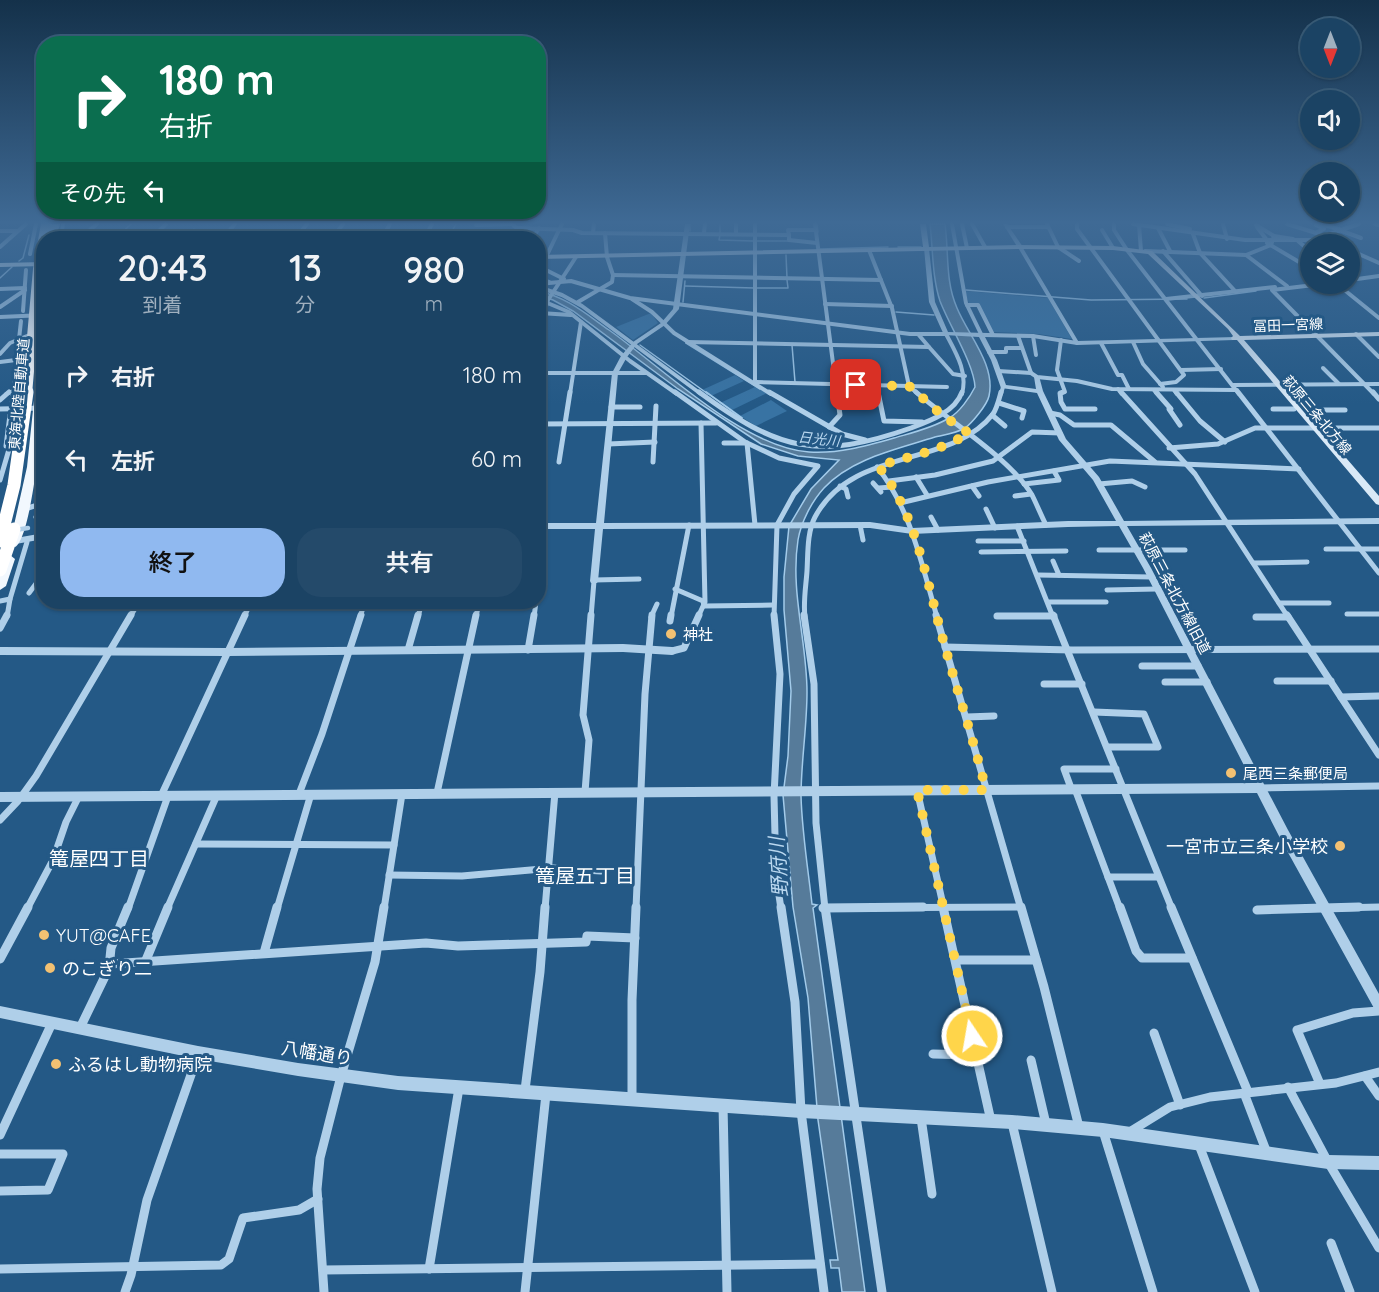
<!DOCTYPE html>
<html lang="ja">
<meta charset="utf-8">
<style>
:root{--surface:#1b4364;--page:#244a6a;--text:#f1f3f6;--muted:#a0b0bf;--line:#395c78;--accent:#90b9f0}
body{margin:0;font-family:Quicksand,"Noto Sans JP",sans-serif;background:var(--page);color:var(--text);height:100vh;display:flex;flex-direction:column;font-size:22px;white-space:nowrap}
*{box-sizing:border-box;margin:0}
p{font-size:20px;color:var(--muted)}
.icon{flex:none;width:33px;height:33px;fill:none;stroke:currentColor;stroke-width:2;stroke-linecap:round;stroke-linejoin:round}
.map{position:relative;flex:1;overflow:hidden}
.side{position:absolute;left:36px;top:231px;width:510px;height:378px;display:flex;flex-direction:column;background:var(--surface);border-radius:24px;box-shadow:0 2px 4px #0004,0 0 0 2px var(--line)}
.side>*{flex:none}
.guide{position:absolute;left:36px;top:36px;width:510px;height:183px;border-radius:24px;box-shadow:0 2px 4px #0004,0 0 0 2px var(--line);background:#0b6e4f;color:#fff;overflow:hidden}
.needle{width:39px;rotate:180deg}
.tools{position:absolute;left:1300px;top:18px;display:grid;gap:12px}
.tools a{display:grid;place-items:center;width:60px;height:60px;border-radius:50%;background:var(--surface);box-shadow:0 2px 4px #0004,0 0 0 2px var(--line);font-size:30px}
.pin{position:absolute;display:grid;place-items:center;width:51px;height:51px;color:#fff;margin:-26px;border-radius:12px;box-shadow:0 3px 9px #0006}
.me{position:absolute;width:66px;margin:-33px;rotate:348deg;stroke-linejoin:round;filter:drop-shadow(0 0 4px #0008)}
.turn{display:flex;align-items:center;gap:21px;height:126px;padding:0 24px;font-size:27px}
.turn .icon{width:78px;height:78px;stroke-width:2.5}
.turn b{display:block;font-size:42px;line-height:51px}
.then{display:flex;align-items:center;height:57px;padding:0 24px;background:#0003;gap:12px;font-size:22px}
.eta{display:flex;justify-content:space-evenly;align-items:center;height:102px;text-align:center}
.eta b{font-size:36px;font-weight:600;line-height:42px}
.primary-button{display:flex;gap:12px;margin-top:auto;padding:12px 24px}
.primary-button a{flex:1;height:69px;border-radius:24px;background:var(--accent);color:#111;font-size:24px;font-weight:600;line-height:69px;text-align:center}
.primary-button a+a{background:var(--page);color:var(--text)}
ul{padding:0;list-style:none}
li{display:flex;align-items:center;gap:18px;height:84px;padding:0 24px}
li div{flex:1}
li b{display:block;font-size:22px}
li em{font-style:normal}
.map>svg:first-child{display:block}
</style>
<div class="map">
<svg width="1379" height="1292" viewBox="0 0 1379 1292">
<rect width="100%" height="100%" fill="#245986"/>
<!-- green -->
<g fill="#3873a3">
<polygon points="965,291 1048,298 1072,339 1038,334 993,332 979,305 969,304"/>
<polygon points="651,313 658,323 633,340 616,327"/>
<polygon points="735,375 744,381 711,396 702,390"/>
<polygon points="755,387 767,393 732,410 720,403"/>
<polygon points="771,400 787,411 756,426 740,416"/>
</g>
<!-- water -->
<path fill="#567b9a" stroke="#a3cbea" stroke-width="1.5" d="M930,224h15c4,28 0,57 12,84 11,27 39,57 32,88 -2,9 -17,27 -24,32 -8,5 -21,7 -30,9 -37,12 -83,21 -111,51 -12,13 -23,34 -26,52 -8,51 9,102 9,152 0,35 -6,70 -6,104 1,36 7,73 11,108l5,1 -4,3 52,384h-23l-3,-24h-8l-1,-8h8l-20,-140 -10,-122 -15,-91 -10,-112 5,-39 3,-65 -7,-81v-33l5,-51 22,-37 28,-29 -41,-4 -37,-12 -83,-55 -105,-78 -20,-11 -14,-5 -1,-4c29,6 48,23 71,39 54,38 133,117 200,122 29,2 57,-6 85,-14 17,-5 39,-10 55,-20 10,-5 21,-21 26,-31 -1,-23 -26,-62 -35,-86 -8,-24 -7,-52 -10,-77z"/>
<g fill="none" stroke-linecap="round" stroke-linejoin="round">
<!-- stream-far1 -->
<g stroke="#a3cbea" stroke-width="1.5">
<polyline points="690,224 690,231"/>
<polyline points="720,224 720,233"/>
<polyline points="817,224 818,232"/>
<polyline points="450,235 456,224"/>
<polyline points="720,235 719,240 753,241"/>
<polyline points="116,238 131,224"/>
<polyline points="187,238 194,229"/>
<polyline points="756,241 789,241"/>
<polyline points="898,247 921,247"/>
<polyline points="820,249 888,247"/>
<polyline points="786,255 787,278"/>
<polyline points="19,261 23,258 29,235"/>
<polyline points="538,277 550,281"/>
<polyline points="0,278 12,267"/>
<polyline points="685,286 754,288"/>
<polyline points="757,288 788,288 787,280"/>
<polyline points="966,290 1091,300 1187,299"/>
<polyline points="1204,298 1256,291"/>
<polyline points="683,302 685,281"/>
<polyline points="896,312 934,315"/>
<polyline points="686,343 760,389"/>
<polyline points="640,345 708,394"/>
<polyline points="792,345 795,382"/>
</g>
<!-- stream -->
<polyline stroke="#a3cbea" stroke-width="2" points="706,392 742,418"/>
<!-- minor-far3 -->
<g stroke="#afcfe9" stroke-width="4">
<polyline points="390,224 386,231 389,235 472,235"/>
<polyline points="736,224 736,234"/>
<polyline points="755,224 755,384"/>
<polyline points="815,224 837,394"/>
<polyline points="952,224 966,303 981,334"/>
<polyline points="962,224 967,248"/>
<polyline points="972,224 985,247"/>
<polyline points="1047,224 1058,247 1079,261"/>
<polyline points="1077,224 1077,229 1184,375 1176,382 1160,384"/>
<polyline points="1114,224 1114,230 1127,250 1239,394"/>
<polyline points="1133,224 1245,240 1313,240"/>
<polyline points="1167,224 1190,229"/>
<polyline points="1223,224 1227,239"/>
<polyline points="1287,224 1326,236"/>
<polyline points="1321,224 1341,230"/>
<polyline points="1375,224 1379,225"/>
<polyline points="476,225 512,224"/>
<polyline points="1139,225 1141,251"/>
<polyline points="1256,225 1274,236 1293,239"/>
<polyline points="514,226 517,228 515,238"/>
<polyline points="1007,227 1048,227"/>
<polyline points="1257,227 1269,243"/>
<polyline points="517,228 573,230 582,233 789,235 789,240 817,243"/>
<polyline points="1158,228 1170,251"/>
<polyline points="1102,230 1113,248"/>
<polyline points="0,231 17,231"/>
<polyline points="1342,231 1361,238"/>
<polyline points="1317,232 1324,229 1316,225 1318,224"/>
<polyline points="593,233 594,224"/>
<polyline points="704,233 705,224"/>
<polyline points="1193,234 1200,253 1236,292"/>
<polyline points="789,235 788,230 816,230"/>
<polyline points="61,238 63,224"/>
<polyline points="80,238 97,224"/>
<polyline points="152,238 166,224"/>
<polyline points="223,238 235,224"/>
<polyline points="296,238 307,224"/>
<polyline points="333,238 343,224"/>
<polyline points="363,238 368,231"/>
<polyline points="425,238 432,224"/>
<polyline points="533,238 539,228"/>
<polyline points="1322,238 1337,244"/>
<polyline points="1312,240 1359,224"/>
<polyline points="1298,241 1311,252"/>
<polyline points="1267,243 1311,269"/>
<polyline points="0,247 26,224"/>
<polyline points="1020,247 1077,343"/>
<polyline points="869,250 892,308 909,386 918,394"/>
<polyline points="1350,250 1379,263"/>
<polyline points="1145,251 1246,255 1271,245 1274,236"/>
<polyline points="1163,251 1202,296"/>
<polyline points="30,254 36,224"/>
<polyline points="1246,255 1287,286"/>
<polyline points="538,263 546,257 562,224"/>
<polyline points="538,266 564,279"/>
<polyline points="1350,267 1353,268"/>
<polyline points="613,275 881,280"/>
<polyline points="1350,280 1379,276"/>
<path d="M538,284l33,-3 59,17 280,36h36c10,19 22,38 16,60"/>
<polyline points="1322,284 1272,290 1374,394"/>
<polyline points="1337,284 1379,318"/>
<polyline points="538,287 562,295 582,306 701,394"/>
<polyline points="0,289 25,288"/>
<polyline points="538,299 569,312 630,361 677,394"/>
<polyline points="632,299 652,312 674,333 771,394"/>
<polyline points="1166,299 1275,287"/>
<polyline points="578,302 612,282 613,275 607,257 605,233"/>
<polyline points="825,304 892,306"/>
<polyline points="967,305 978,305 993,335"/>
<polyline points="0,307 25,290"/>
<polyline points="23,311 26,270"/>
<polyline points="540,313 571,315"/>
<polyline points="0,317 44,315"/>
<polyline points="538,333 548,300 576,257"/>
<polyline points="1356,334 1379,357"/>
<polyline points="1018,336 1031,373"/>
<polyline points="1033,336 1036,355"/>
<polyline points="687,342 929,347 918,334"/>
<polyline points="1133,342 1143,364 1163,387"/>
<polyline points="1101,343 1118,375 1122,375 1129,389"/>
<polyline points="929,347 953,374 965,376"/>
<polyline points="989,352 1006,352 1006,348 1021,348"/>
<polyline points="0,354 10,343 27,336"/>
<polyline points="0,362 16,360"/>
<polyline points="1323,368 1339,384"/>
<polyline points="1181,370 1221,369"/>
<polyline points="998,371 1031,373 1037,377 1077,381 1112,389 1237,390"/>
<polyline points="538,373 646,373"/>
<polyline points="757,382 947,387"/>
<polyline points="1233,385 1379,384"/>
<polyline points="877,386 879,394"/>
<polyline points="1118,389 1122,394"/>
<polyline points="1154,390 1158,394"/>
<polyline points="1174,390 1177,394"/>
<polyline points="6,394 13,391"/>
<polyline points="13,394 21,321"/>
<polyline points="570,394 581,322"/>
<polyline points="1001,394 1003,387"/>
<polyline points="1060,394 1065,392 1057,370 1061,340"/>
</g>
<!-- minor-far2 -->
<g stroke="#afcfe9" stroke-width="5">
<polyline points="675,392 745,442 779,458 818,466 794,494 777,525 774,617"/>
<path d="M699,392c79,58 118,69 212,36 19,-7 44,-16 51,-36"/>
<polyline points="769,392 842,434 865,440"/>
<polyline points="878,392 884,421 922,422"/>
<path d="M916,392c34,30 94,66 116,103 5,10 9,20 14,30"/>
<polyline points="1063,392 1060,393 1061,402 1065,409 1095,409"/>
<polyline points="1121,392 1195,474 1288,617"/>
<polyline points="1156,392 1171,409 1169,409 1180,425"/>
<polyline points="1176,392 1200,421 1225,442"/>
<polyline points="1238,392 1379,573"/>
<polyline points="1373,392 1379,399"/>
<polyline points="0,400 9,392"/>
<polyline points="999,403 1024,411 1022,418"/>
<polyline points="12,405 13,392"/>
<polyline points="611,407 640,407"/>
<polyline points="0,409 44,408"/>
<polyline points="1273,409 1294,409"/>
<polyline points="1300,410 1345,410"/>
<polyline points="1050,413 1060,415 1074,425 1111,425 1155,462"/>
<polyline points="992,415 1005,426"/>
<polyline points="538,424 716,423"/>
<polyline points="829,427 840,415 837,392"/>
<polyline points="724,443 745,443"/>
<polyline points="747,443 755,525"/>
<polyline points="608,444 655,442"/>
<polyline points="1169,448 1218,444 1255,428 1379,428"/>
<polyline points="559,462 570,392"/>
<polyline points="653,462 656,406"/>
<path d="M877,467c34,42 45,99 60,150"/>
<polyline points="916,477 927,495"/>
<polyline points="0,480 10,446 6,446 10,415"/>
<polyline points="889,481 935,475 993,461 1032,432 1060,433"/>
<polyline points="873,483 881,492"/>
<polyline points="1024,484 1059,480 1054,471"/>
<polyline points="1099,484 1132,481 1145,487"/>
<polyline points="840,486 846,489 848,497"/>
<polyline points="972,486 979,496"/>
<polyline points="879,488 892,487"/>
<polyline points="1015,496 1031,494"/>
<polyline points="900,503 988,482 1110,461 1299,469"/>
<polyline points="25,509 44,503"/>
<polyline points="986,509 995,528"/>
<polyline points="36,517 44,505"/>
<polyline points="931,517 938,530"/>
<polyline points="860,525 863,540"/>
<polyline points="1017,526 1053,617"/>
<polyline points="978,541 1024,541"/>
<polyline points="1326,549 1379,549"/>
<polyline points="1099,550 1185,550"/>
<polyline points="981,552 1066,551"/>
<polyline points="1053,561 1059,575"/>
<polyline points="1253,563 1307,562"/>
<polyline points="1038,575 1151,577"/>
<polyline points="594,580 639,579"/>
<polyline points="675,589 703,601 704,606 773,605"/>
<polyline points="1107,590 1157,589"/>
<polyline points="29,593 44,573"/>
<polyline points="0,601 10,599"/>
<polyline points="1049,602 1106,602"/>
<polyline points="1279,603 1329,603"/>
<polyline points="1347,614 1379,614"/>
<polyline points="997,616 1054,616"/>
<polyline points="7,617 10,599 27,542"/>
<polyline points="130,617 139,602"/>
<polyline points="244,617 251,602"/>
<polyline points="360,617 365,602"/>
<polyline points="418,617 422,602"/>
<polyline points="476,617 479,602"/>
<polyline points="534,617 536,602"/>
<polyline points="591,617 594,581"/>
<polyline points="651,617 657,604"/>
<polyline points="671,617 689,525"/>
<polyline points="698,617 705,602 701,423"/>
<path d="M805,617c-2,-15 1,-31 2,-46 1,-17 0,-39 8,-54 38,-71 135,-48 178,-103 4,-6 6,-15 8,-22"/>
</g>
<!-- minor-far1 -->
<g stroke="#afcfe9" stroke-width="7">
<polyline points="774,615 780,674 774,796 776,875 781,909"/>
<polyline points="804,615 814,684 816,823 825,909"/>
<polyline points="936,615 1021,909"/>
<polyline points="1053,615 1172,909"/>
<polyline points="1287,615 1379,755"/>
<polyline points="997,616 1054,616"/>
<polyline points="1256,617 1288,617"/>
<polyline points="670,621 671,615"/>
<polyline points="0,628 7,615"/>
<polyline points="945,647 1072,650 1379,649"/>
<polyline points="408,650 418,615"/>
<polyline points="528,650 534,615"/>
<polyline points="672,651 684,648 699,615"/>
<polyline points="1142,666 1198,666"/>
<polyline points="1277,681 1331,681"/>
<polyline points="1165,682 1207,682"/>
<polyline points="1044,684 1082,684"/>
<polyline points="1341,697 1379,696"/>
<polyline points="1094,712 1144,714 1158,747 1108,747"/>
<polyline points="967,717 994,716"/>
<polyline points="1071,788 1064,769 1116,769"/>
<polyline points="1261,788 1379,786"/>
<polyline points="1075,789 1120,909"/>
<polyline points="917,790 944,909"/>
<polyline points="585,792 589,740 583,715 591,615"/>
<polyline points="437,793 476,615"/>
<polyline points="299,794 322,734 361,615"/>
<polyline points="161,796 245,615"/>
<polyline points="0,820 18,801 36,776 131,615"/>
<polyline points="196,844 394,845"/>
<polyline points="389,875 462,876 553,868 601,871"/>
<polyline points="1108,877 1158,877"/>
<polyline points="823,908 1020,907"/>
<polyline points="27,909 53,860 66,822 79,796"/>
<polyline points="128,909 168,796"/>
<polyline points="167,909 217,795"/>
<polyline points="277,909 311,794"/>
<polyline points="384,909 402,794"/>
<polyline points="545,909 555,792"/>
<polyline points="636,909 645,694 652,615"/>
<polyline points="1298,909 1379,907"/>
</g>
<!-- minor -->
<g stroke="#afcfe9" stroke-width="9">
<polyline points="781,907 795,1002 801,1111 824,1292"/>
<polyline points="825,907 882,1292"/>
<polyline points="943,907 991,1121"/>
<polyline points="1021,907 1044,987 1079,1127"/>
<polyline points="1120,907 1136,951 1142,958 1192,958"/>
<polyline points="1171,907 1248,1092"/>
<polyline points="823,908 923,907"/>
<polyline points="1257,910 1359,907"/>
<polyline points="264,953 277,907"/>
<polyline points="0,959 28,907"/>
<polyline points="146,960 168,907"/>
<polyline points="956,960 1036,960"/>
<polyline points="110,964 426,943 458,946 586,942 587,936 635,938"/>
<polyline points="80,1028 109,968 111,948 128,907"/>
<polyline points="1154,1033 1180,1105"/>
<polyline points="933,1054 976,1055"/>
<polyline points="1031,1060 1046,1124"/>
<polyline points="1365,1076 1379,1096"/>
<polyline points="1320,1084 1297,1030 1353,1013 1379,1011"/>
<polyline points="1288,1087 1328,1162 1379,1248"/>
<polyline points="525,1090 540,972 545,907"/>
<polyline points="1244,1093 1267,1153"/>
<polyline points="632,1098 632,1000 636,907"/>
<polyline points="723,1105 727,1292"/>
<polyline points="921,1118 932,1194"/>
<polyline points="1012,1123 1052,1292"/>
<polyline points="1103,1131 1153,1292"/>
<polyline points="1131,1131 1170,1107 1210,1097 1336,1083 1379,1072"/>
<polyline points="0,1135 52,1023"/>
<polyline points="1199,1145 1255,1292"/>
<polyline points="0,1154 63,1154 48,1190 0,1191"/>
<polyline points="1331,1243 1350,1292"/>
<polyline points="0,1269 221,1265 229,1259 243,1218 299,1210 318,1199"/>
<polyline points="429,1269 459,1088"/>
<polyline points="323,1270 820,1264"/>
<polyline points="125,1292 131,1275 147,1200 199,1052"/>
<polyline points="324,1292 317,1189 320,1158 341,1076 375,962 384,907"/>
<polyline points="525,1292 546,1094"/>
</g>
<!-- tertiary -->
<g fill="#afcfe9" fill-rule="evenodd">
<polygon points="685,224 690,224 679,309 665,325 637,344 627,357 618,373 604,523 870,522 912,528 1068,521 1116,521 1093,480 1059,440 1037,393 1001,388 991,360 979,337 944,335 929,302 924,248 929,249 935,302 948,332 1033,334 1077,341 1236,337 1236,339 1234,340 1077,345 1033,338 985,337 997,360 1006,385 1036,389 1034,377 1039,376 1043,391 1066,439 1099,477 1124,521 1379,518 1379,524 1127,526 1151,568 1288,830 1379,994 1379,1012 1375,1010 1280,838 1257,793 0,802 0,792 1253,783 1143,568 1119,526 1068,527 912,534 870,528 603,529 598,581 597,583 591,583 590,581 595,529 538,529 538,523 596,523 612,373 621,356 633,342 661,323 673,309"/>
<polygon points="1003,224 1007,224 1023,247 1022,248 1018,248"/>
<polygon points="44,533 44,539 10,545 6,542 10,539"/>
<polygon points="623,644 672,647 675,648 677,651 675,654 672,655 623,652 227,656 0,655 0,647 227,648"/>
<polygon points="0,1006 198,1046 298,1063 398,1076 801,1104 1012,1115 1103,1123 1328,1155 1379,1156 1379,1170 1328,1169 1103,1137 1012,1129 801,1118 398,1090 298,1076 198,1059 0,1018"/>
</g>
<!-- secondary -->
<g fill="#d9e9f7" fill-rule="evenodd">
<polygon points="920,224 926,224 929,247 1020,245 1113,246 1152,251 1240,336 1379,332 1379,336 1244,340 1379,496 1379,505 1376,504 1237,340 1232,340 1231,338 1233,336 1228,329 1148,254 1113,250 1020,249 538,259 538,255 923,247"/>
<polygon points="44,262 44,266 0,267 0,263"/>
</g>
<!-- primary -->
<g fill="#f2f8fe" fill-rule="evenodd">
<polygon points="54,224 60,224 56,238 50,238"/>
<path d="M41,334h3c0,21 0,43 -1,65 0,21 -12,141 -28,148l-5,-4 17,-76z"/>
<polygon points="24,341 31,343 25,404 21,407 17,404"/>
<polygon points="10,555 15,559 6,586 0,590 0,571 6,556"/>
</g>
<!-- motorway -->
<polygon fill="#fff" fill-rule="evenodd" points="49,224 57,224 53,238 45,238"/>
<!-- pedestrian-bridge -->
<polyline stroke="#afcfe9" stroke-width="4.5" points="15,530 28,528"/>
<!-- motorway-bridge-far1 -->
<polyline stroke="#fff" stroke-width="10" points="27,394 38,269 46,224"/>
<!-- motorway-bridge -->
<g stroke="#fff" stroke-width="13">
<polyline points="0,541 14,485 27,392"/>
<polyline points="0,570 14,529"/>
</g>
</g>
<!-- sky -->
<linearGradient id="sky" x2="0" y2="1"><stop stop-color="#14314a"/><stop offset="0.55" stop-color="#3f6a95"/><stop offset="1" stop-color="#3f6a95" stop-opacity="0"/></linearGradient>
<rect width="1379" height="404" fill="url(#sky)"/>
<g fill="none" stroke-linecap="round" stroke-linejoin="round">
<!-- route -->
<path stroke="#ffd54a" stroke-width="10" stroke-dasharray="0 18" d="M856,385l53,1 33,29 28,19 -36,16 -56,16c37,44 49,116 64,170 14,51 31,102 44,154h-69l55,246"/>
</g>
<!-- markers -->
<g fill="#f3c172" stroke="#245986" stroke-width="2">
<circle cx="671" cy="634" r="6"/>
<circle cx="1231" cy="773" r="6"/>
<circle cx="1340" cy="846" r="6"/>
<circle cx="44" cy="935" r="6"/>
<circle cx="50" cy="968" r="6"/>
<circle cx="56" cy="1064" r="6"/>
</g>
<g text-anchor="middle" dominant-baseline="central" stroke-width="6" stroke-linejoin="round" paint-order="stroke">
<!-- far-street labels -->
<g font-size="14" fill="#fff" stroke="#245986">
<text transform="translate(1288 325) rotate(-2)">冨田一宮線</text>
<text transform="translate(19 394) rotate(-85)">東海北陸自動車道</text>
<text transform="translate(1317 415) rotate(50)">萩原三条北方線</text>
</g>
<!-- far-water labels -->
<g font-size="14" font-style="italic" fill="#bad8f0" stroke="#245986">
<text transform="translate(819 439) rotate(6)">日光川</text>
</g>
<!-- street labels -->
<g font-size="15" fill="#fff" stroke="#245986">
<text transform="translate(1175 593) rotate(62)">萩原三条北方線旧道</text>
</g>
<!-- poi labels -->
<g font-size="15" fill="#fff" stroke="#245986" text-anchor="start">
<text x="683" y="634">神社</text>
<text x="1243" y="773">尾西三条郵便局</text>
</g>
<!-- near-poi labels -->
<g font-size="18" fill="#fff" stroke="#245986" text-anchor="start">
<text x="1328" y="846" text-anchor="end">一宮市立三条小学校</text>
<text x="56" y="935">YUT@CAFE</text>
<text x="62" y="968">のこぎり二</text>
<text x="68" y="1064">ふるはし動物病院</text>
</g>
<!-- near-street labels -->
<g font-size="18" fill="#fff" stroke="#245986">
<text transform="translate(317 1053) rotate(9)">八幡通り</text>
</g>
<!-- near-neighbourhood labels -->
<g font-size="20" fill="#fff" stroke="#245986">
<text x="99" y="858">篭屋四丁目</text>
<text x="585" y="875">篭屋五丁目</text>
</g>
<!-- near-water labels -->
<g font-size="20" font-style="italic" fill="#bad8f0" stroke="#245986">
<text transform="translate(778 867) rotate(-94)">野府川</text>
</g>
</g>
</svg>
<div class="tools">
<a><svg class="needle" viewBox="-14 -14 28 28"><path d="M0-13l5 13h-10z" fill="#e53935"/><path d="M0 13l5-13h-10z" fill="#a0b0bf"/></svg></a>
<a><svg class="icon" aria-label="sound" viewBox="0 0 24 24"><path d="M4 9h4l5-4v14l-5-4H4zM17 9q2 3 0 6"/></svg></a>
<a><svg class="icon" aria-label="search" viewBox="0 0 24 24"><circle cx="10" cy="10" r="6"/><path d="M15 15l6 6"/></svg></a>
<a><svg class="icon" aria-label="layers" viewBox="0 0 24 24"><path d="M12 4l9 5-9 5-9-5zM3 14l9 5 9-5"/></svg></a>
</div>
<div class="pin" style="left:856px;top:385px;background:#d93025"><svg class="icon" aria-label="arrive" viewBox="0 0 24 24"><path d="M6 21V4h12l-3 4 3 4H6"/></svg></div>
<svg class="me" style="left:972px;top:1036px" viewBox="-20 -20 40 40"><circle r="17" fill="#ffd54a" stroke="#fff" stroke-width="3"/><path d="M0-11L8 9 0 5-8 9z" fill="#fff"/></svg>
<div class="guide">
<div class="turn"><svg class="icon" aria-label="right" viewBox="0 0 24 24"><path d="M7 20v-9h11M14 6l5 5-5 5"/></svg><div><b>180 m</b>右折</div></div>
<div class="then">その先<svg class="icon" aria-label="left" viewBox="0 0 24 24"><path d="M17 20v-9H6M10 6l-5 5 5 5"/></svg></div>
</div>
<section class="side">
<div class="eta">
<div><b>20:43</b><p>到着</p></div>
<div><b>13</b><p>分</p></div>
<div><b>980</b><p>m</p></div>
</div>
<ul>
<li><svg class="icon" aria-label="right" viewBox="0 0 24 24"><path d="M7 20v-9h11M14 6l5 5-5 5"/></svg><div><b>右折</b></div><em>180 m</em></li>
<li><svg class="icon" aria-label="left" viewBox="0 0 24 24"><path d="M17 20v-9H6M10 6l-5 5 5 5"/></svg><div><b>左折</b></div><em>60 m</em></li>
</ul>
<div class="primary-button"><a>終了</a><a>共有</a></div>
</section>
</div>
